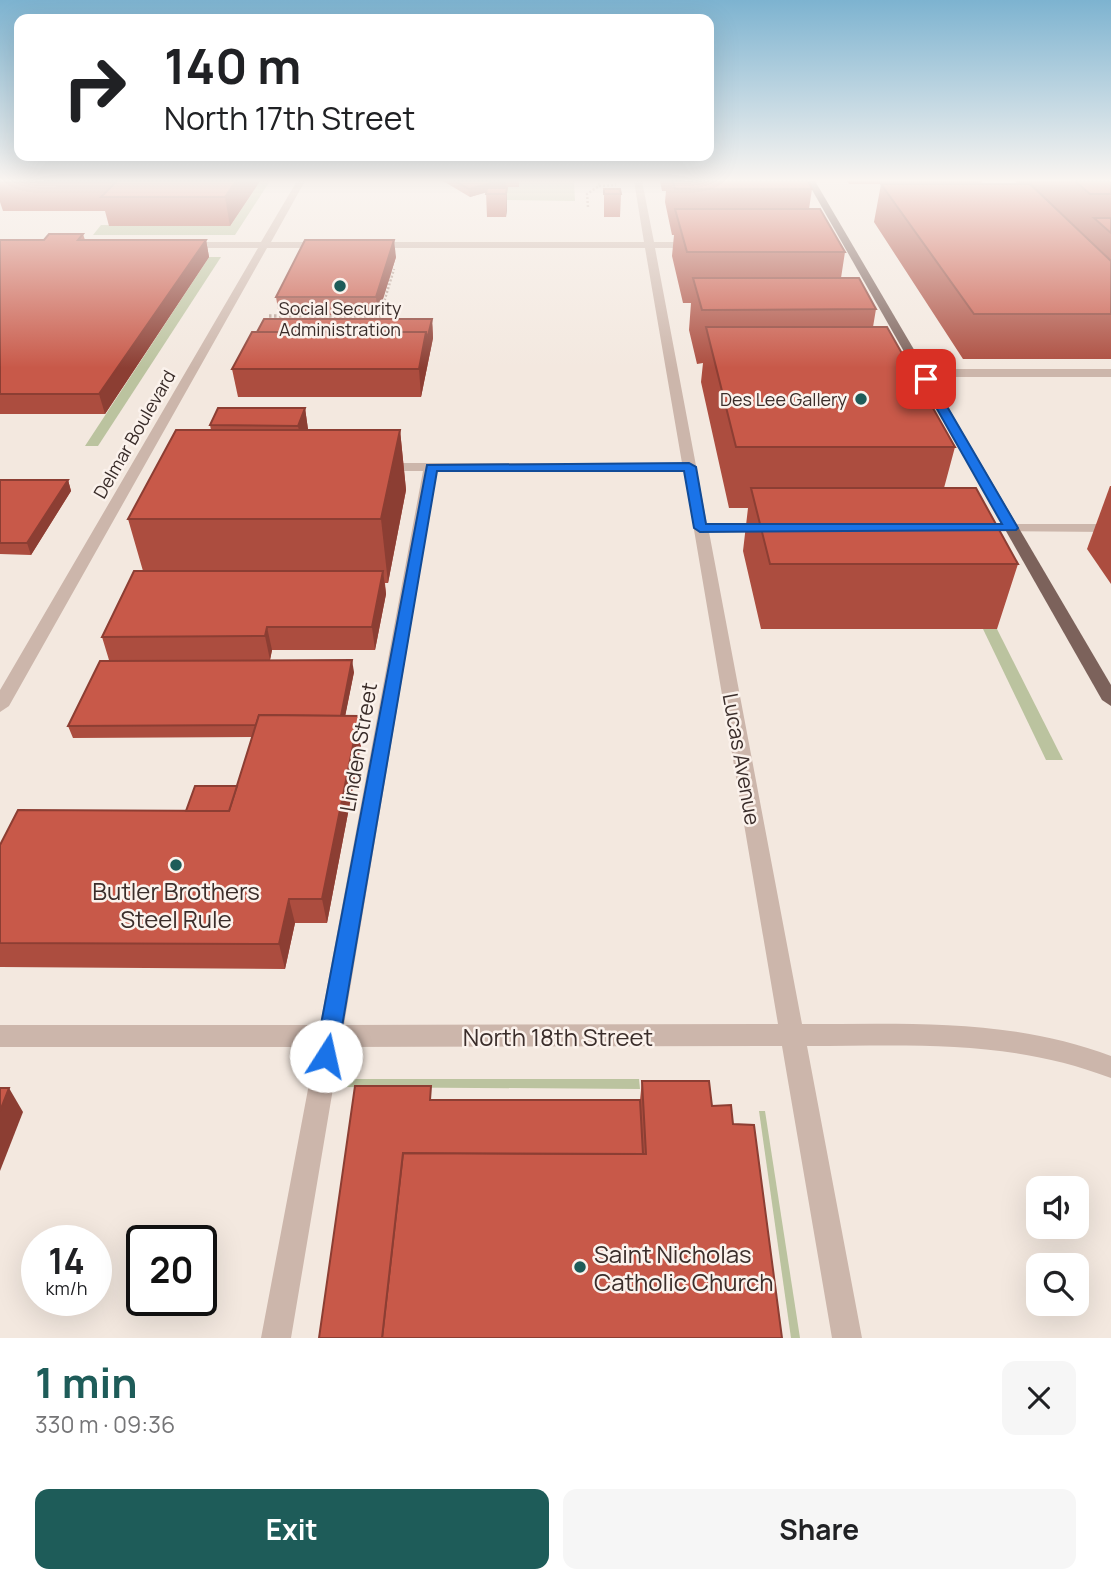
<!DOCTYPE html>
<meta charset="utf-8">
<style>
:root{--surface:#fff;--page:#f6f6f6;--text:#202124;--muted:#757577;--accent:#1e5c59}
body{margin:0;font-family:Manrope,sans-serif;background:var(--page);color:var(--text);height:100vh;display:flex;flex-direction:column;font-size:26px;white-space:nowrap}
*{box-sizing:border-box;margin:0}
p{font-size:23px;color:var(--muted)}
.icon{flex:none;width:38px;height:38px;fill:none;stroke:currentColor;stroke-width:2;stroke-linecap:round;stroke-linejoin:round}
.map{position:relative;height:1338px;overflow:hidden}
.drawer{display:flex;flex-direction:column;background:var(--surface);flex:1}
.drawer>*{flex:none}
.hud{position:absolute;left:14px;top:14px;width:700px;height:147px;border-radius:14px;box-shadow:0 7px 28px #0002;background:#fff;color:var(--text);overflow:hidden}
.fabs{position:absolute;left:1026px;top:1176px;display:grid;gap:14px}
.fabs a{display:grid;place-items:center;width:63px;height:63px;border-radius:14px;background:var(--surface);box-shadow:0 7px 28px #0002;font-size:35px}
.speed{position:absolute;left:21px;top:1225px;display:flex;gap:14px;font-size:35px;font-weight:700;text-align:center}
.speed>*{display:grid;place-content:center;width:91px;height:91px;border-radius:50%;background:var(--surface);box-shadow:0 7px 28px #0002;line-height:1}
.speed small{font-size:18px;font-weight:400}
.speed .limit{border:4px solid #111;border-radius:10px;background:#fff;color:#111}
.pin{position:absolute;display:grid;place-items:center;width:60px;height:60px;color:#fff;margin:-30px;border-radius:14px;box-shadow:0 4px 10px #0006}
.me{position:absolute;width:77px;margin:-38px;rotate:10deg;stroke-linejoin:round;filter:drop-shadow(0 0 5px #0008)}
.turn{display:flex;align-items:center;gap:24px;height:147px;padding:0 35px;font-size:32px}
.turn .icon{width:91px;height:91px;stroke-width:2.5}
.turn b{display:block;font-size:49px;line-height:60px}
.round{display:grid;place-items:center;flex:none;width:74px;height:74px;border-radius:14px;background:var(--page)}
.summary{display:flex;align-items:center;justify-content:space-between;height:119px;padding:0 35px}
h1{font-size:42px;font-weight:700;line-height:52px;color:var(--accent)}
.cta{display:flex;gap:14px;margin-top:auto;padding:14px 35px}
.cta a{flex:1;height:80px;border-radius:14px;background:var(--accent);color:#fff;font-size:28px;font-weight:700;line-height:80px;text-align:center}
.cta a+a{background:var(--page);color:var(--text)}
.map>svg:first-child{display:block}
</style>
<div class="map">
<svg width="1111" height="1338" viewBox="0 0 1111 1338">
<rect width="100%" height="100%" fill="#f3e8df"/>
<!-- green -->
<g fill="#bbc39f">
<polygon points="260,181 270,181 235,235 93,235 101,225 230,226"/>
<polygon points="504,181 574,181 575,201 502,200"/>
<polygon points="209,257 221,257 98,446 85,446"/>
<polygon points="983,629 997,629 1063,760 1046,760"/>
<polygon points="341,1079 639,1079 640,1089 340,1087"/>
<polygon points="759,1111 765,1111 800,1338 791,1338"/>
</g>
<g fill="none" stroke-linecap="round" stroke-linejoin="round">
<!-- path-far1 -->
<g stroke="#b8a095" stroke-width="2.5" stroke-dasharray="2 2" stroke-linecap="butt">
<polyline points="599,186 616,185"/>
<polyline points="588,207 587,194 599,186 599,181"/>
<polyline points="381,312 394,269"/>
</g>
<!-- path -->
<polyline stroke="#b8a095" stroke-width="3.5" stroke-dasharray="2.5 2.5" stroke-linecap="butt" points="269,316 380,316 382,310"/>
<!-- minor -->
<g fill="#ccb6ab" fill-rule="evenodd">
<polygon points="297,181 305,181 271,242 323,242 328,245 323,248 267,248 9,706 0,712 0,690 258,248 183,248 178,245 183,242 261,242"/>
<path d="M634,181h8l12,61h40l5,3 -5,3h-39l52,276h61l7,4 -7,4h-59l93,492c105,0 209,-6 309,32v22c-103,-39 -196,-32 -304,-32l55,292h-30l-50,-292 -442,1 -49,291h-30l55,-291h-316v-22h320l103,-554h-42l-7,-4 7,-4h301l-37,-215h-273l-5,-3 5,-3h272zM437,471h247l94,553 -434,1z"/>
<polygon points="1111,369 1111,377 922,377 916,373 922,369"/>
<polygon points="975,524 1111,524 1111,532 970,531 968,528 970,525"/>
</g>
<!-- major -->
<polygon fill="#7c625b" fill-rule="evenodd" points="807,181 815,181 1111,685 1111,706 1102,700"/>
</g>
<!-- wall -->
<g fill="#ac4d3f">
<polygon points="0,181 260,181 230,226 109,226 105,211 3,211 0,202"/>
<polygon points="342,181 616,181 519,181 519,187 506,187 501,188 507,188 506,217 487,217 486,192 470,197 443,181"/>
<polygon points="660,181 808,181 812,189 809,209 845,252 841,278 876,309 873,327 955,447 944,488 1018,564 997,629 761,629 743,551 748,508 729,508 701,382 703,363 697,364 689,330 691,303 683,303 672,256 674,235 672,235 665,202 666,191 662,191"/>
<polygon points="847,181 982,181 981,184 1018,184 1015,181 1111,181 1111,359 963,359 874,222 881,184 849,184"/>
<polygon points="604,189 621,194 620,217 604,217"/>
<polygon points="83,234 85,240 206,240 209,257 105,414 0,414 0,240 44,240"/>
<polygon points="396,257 378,315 279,315 276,297"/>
<polygon points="432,319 433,338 421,397 238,397 232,369"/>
<polygon points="305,408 308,430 400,430 406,490 388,583 385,583 386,594 375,650 272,650 270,660 109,660 102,637 143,571 128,519 211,430 210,425"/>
<polygon points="0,480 68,480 71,491 31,555 0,554"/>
<polygon points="1110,486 1111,486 1111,584 1087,549"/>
<polygon points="354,672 345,716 359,716 362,740 327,923 295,923 285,969 0,967 0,845 186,811 237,786 252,737 73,738 68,726"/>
<polygon points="642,1081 712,1106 733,1124 782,1338 433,1100 640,1100"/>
</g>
<!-- shaded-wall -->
<g fill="#8c3e33">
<polygon points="236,181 260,181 230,226 225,197"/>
<polygon points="499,181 506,181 506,187 470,197 469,189"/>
<polygon points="507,188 507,211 506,217 506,194"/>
<polygon points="206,240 209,257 105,414 99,394"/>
<polygon points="394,240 396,257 378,315 376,297"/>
<polygon points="432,319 433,338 421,397 419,369 426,332"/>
<polygon points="305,408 308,429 302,446 298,426"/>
<polygon points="400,430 406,490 388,583 381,519"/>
<polygon points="68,480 71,491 31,555 27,543"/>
<polygon points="383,571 386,594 375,650 372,627"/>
<polygon points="267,627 272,650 270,660 265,636"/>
<polygon points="352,660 354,672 341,737 339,725"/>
<polygon points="359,716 362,740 327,923 322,899"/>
<polygon points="289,899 295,923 285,969 279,944"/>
<polygon points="9,1088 23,1112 0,1171 0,1111"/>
</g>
<!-- building -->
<g fill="#c85949" stroke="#8c3e33" stroke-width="2">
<polygon points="0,181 236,181 225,197 101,197 116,182 0,182"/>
<polygon points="455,181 499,181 469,189"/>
<polygon points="673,181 808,181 812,189 675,189"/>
<polygon points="1075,181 1111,181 1111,194 1090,194"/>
<polygon points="881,184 1030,184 1111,261 1111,314 974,314"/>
<polygon points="487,188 507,188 506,194 486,194"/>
<polygon points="604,189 620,189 621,194 604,194"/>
<polygon points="675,209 820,209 845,252 687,252"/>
<polygon points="1094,218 1111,218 1111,233"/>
<polygon points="49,234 83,234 78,240 206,240 99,394 0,394 0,240 44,240"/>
<polygon points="305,240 394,240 376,297 276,297"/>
<polygon points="693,278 859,278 876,309 702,310"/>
<polygon points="264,319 432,319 427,340 426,332 257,332"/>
<polygon points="706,327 887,327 955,447 736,447"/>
<polygon points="252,332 426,332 419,369 232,369"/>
<polygon points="218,408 305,408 298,426 210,425"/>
<polygon points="176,430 400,430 381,519 128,519"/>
<polygon points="0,480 68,480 27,543 0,543"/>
<polygon points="751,488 976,488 1018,564 770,564"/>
<polygon points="134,571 383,571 372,627 267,627 265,636 102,637"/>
<polygon points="352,660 341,716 259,715 256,725 68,726 100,661"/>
<polygon points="259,715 359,716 322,899 289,899 279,944 0,943 0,845 18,810 229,811"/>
<polygon points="195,786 237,786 229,811 186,811"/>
<polygon points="642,1081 709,1081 712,1106 731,1105 733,1124 754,1125 782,1338 382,1338 403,1153 646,1154"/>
<polygon points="355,1086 431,1086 430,1100 640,1100 643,1154 403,1153 382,1338 319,1338"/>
<polygon points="0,1088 9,1088 0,1111"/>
</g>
<!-- sky -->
<linearGradient id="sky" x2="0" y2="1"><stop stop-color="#7db3d0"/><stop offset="0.49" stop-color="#faf5f1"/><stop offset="1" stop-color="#faf5f1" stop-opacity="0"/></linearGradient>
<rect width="1111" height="368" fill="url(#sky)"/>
<!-- route -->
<polygon fill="#1a73e8" stroke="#114b97" stroke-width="2" points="926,376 931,379 1018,528 1016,530 700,532 694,528 684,471 437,471 337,1056 334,1063 326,1066 318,1063 315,1056 427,465 689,463 696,467 706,524 1002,524 920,379"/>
<!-- markers -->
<g fill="#1e5c59" stroke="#fbf2ec" stroke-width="2.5">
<circle cx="340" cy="286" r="7"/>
<circle cx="861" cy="399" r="7"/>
<circle cx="176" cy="865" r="7"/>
<circle cx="580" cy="1267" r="7"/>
</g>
<g text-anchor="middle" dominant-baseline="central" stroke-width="5" stroke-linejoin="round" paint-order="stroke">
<!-- far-poi labels -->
<g font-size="18" fill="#3a2d2a" stroke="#fbf2ec">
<text x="340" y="308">Social Security<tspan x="340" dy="21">Administration</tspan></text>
<text x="847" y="399" text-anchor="end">Des Lee Gallery</text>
</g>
<!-- far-street labels -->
<g font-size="18" fill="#3a2d2a" stroke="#fbf2ec">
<text transform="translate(134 434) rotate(-60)">Delmar Boulevard</text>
</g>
<!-- street labels -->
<g font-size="21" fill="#3a2d2a" stroke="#fbf2ec">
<text transform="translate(358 747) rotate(-80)">Linden Street</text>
<text transform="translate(742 759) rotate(80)">Lucas Avenue</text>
</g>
<!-- near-poi labels -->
<g font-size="24" fill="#3a2d2a" stroke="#fbf2ec">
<text x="176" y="890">Butler Brothers<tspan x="176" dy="28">Steel Rule</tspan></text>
<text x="594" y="1253" text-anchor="start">Saint Nicholas<tspan x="594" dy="28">Catholic Church</tspan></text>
</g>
<!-- near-street labels -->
<g font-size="24" fill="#3a2d2a" stroke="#fbf2ec">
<text x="558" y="1036">North 18th Street</text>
</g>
</g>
</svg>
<div class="fabs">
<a><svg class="icon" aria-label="sound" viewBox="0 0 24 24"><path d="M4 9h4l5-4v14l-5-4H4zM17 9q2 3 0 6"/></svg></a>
<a><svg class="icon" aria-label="search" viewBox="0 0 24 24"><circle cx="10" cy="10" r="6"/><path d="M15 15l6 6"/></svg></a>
</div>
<div class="speed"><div>14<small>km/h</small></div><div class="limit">20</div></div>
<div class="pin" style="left:926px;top:379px;background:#d93025"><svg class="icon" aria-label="arrive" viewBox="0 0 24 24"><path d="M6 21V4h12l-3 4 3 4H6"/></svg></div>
<svg class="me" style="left:326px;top:1056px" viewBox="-20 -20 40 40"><circle r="19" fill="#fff"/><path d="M0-13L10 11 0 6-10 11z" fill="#1a73e8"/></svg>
<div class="hud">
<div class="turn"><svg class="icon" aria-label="right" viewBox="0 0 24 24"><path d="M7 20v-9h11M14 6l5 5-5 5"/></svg><div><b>140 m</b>North 17th Street</div></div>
</div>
</div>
<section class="drawer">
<div class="summary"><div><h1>1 min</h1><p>330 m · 09:36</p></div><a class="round"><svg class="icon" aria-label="close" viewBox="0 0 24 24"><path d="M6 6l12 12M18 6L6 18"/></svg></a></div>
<div class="cta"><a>Exit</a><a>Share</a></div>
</section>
